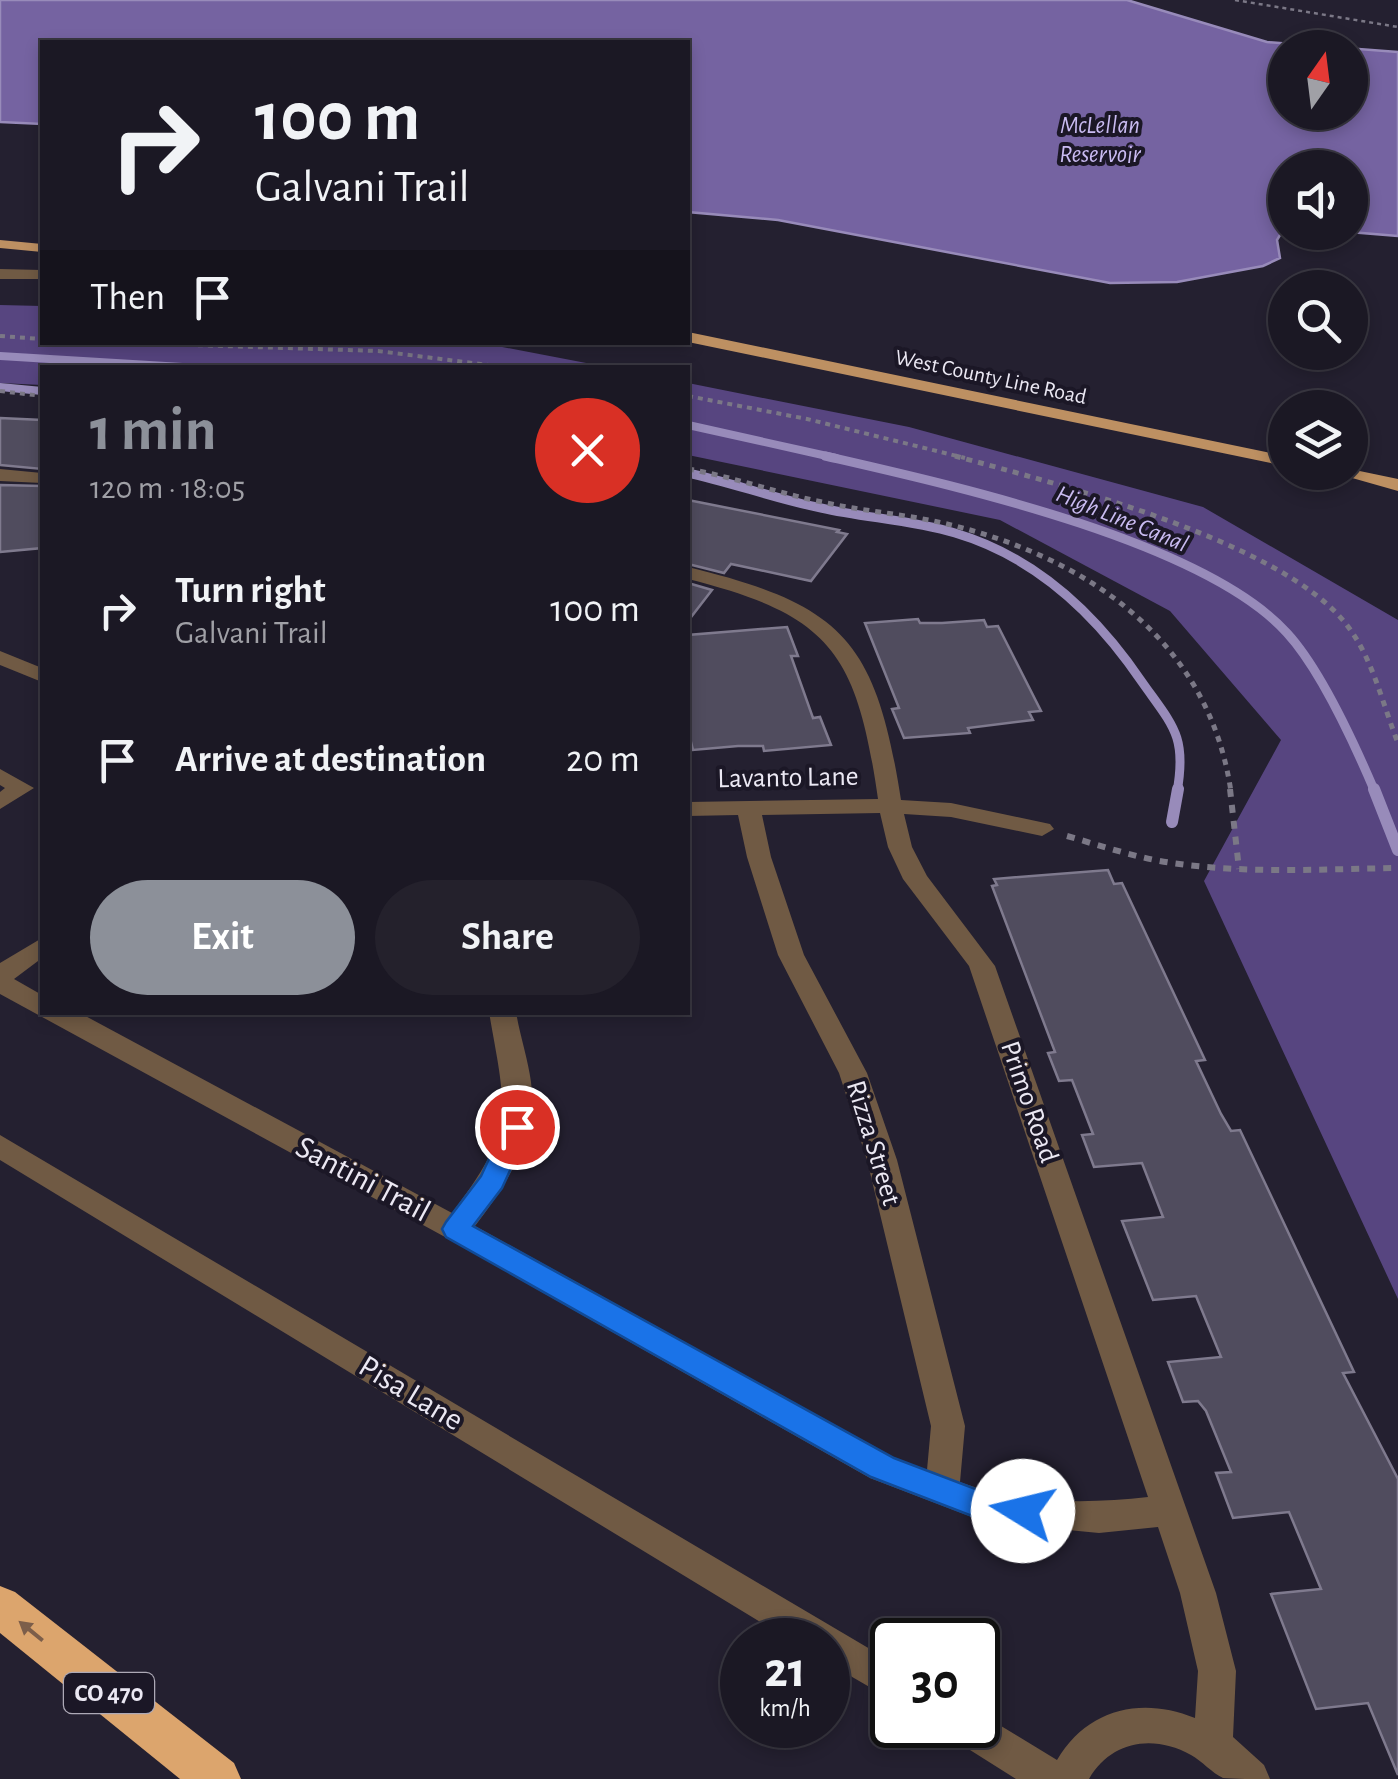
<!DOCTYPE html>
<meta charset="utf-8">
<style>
:root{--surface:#1b1824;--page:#24212c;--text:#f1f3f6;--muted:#a0a0a6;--line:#393741;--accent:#8c9099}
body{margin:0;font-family:"Alegreya Sans",sans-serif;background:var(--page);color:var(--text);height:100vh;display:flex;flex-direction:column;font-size:38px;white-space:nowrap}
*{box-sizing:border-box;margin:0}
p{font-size:32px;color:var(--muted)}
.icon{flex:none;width:55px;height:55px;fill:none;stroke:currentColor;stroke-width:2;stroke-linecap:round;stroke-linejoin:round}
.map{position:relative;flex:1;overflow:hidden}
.drawer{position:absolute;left:40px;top:365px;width:650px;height:650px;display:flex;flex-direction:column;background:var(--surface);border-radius:0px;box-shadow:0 5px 15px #0003,0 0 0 2px var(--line)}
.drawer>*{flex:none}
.banner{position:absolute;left:40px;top:40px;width:650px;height:305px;border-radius:0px;box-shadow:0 5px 15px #0003,0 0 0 2px var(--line);background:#1b1824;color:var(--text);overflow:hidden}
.needle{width:65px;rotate:14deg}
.fabs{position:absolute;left:1268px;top:30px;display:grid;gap:20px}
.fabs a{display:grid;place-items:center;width:100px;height:100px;border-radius:50%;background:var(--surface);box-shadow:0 5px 15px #0003,0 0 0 2px var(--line);font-size:50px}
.speed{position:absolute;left:720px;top:1618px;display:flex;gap:20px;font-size:50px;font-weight:700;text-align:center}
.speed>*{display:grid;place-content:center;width:130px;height:130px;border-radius:50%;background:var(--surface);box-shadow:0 5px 15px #0003,0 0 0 2px var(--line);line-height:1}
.speed small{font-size:25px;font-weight:400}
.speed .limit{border:5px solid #111;border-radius:15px;background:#fff;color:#111}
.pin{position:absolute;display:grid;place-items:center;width:85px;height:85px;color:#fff;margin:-42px;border:5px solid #fff;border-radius:50%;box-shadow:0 2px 10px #0007}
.me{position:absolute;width:110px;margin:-55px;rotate:279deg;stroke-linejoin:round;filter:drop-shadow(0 0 8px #0008)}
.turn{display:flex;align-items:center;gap:35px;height:210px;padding:0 50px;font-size:45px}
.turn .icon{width:130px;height:130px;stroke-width:2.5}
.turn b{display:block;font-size:70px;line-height:85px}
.then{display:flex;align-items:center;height:95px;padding:0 50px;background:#0003;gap:20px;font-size:38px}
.round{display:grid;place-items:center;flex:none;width:105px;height:105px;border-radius:52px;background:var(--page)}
.headline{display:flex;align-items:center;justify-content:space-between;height:170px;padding:0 50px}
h1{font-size:60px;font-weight:700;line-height:75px;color:var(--accent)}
.button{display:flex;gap:20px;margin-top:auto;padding:20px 50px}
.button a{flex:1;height:115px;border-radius:60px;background:var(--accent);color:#fff;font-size:40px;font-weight:700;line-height:115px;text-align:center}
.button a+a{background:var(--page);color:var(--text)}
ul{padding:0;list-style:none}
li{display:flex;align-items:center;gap:30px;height:150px;padding:0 50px}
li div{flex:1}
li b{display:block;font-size:38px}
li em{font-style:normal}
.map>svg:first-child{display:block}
</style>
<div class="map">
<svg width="1398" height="1779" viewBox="0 0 1398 1779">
<rect width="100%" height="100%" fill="#242030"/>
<!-- forest -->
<g fill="#574580">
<polygon points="0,305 42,306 42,342 476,342 607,367 42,368 42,385 0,383"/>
<polygon points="688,383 909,427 1203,507 1398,620 1398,1299 1204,881 1281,740 1170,611 1000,520 688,455"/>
</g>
<!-- water -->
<path fill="#7563a1" stroke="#988bba" stroke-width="2.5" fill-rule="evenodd" d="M0,0h1127l140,42 131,10v184l-48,-4v-64h-65v64l30,1 -35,2 -3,5 3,18 -17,8 -86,16 -67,1 -332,-63 -90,-8v-170h-646v82l-42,-2zM1285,48h65v64h-65z"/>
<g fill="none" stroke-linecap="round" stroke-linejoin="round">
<!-- stream-far2 -->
<g stroke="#988bba" stroke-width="8">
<polyline points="0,356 199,368"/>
<polyline points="0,387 42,391"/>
<polyline points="688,425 836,458"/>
</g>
<!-- stream-far1 -->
<g stroke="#988bba" stroke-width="9">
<path d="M825,456c122,28 378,84 462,177 34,37 68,112 88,159"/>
<path d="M688,473c45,10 88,26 133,35 44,10 91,12 134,25 81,24 141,81 187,149 31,44 45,54 35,110"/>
</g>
<!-- stream -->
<g stroke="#988bba" stroke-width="12">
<polyline points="1374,789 1398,850"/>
<polyline points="1172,822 1178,789"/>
</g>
</g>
<!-- building -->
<g fill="#504c5e" stroke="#7f7a8e" stroke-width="2.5">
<polygon points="0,418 42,420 42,469 0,465"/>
<polygon points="0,485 42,486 42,548 0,552"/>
<polygon points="688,500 839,530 837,532 847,534 811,581 731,564 724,573 688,564"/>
<polygon points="688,583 712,590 688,621"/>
<polygon points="918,619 920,623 942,623 984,620 987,627 998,626 1041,711 1029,712 1033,720 968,728 970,733 904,738 892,709 899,708 865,623"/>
<polygon points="787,627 798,656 791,656 813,718 820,717 831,745 764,751 763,746 738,746 693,750 688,730 688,635"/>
<polygon points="1108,870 1114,884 1122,883 1205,1060 1196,1061 1221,1114 1231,1131 1240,1130 1354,1372 1343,1373 1398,1479 1398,1775 1368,1703 1316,1709 1271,1594 1321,1589 1289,1512 1233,1518 1216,1473 1231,1472 1206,1411 1198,1401 1183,1402 1168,1362 1221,1357 1196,1296 1153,1300 1122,1221 1163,1217 1142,1163 1094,1167 1082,1135 1093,1134 1072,1080 1059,1081 1048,1053 1055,1052 992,886 997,885 994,879"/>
</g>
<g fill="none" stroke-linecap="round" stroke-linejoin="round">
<!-- path-far3 -->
<polyline stroke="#7b7886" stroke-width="2.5" stroke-dasharray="4 4" stroke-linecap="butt" points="1235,0 1398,27"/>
<!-- path-far2 -->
<g stroke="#7b7886" stroke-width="4" stroke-dasharray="5 5" stroke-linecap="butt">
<polyline points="0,336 42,339"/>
<polyline points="98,342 378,351 512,368"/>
<polyline points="0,391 42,396"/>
<polyline points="688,396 807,419 965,458"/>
</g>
<!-- path-far1 -->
<g stroke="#7b7886" stroke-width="5" stroke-dasharray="6 6" stroke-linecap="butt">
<path d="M955,456c103,28 326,85 391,168 27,34 36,79 52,119"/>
<path d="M688,469c46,8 89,24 134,33 40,9 81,12 121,21 142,33 266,116 288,269"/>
</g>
<!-- path -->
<g stroke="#7b7886" stroke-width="6" stroke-dasharray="8 8" stroke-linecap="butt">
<polyline points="1230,789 1239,869"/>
<path d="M1067,836c35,10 70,22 105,27 75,11 151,6 226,5"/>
</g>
<!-- minor -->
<g fill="#705a44" fill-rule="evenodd">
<polygon points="0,269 42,270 42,279 0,279"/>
<polygon points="0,469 42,473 42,483 0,481"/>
<path d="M688,567c155,38 188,73 213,233l50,3 99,21 4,5 -12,7 -91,-19 -47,-3 8,33 15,29 68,90 221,627 20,78 -3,66 31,28 6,14c-13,0 -37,0 -47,-1 -11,-5 -21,-17 -32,-23 -38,-21 -80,-14 -102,24h-73l-65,-41 -5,-13h32v-13l79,48c30,-51 84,-64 138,-42l3,-47 -18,-78 -22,-66 -59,6 -114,-11 -115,-44 -425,-241 -445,-243v-31l42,-25v20l-28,21 28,16v17h36l374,201c65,-85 54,-102 37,-201h27c4,24 12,47 15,70 7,55 -24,102 -56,144l419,232 33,12 4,-44 -64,-266 -28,-87 -61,-118 -31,-98 -9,-42 -50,1v-14l190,-3c-21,-146 -47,-184 -190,-220zM880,813l8,34 15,32 66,87 179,531c-61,7 -131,7 -188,-15l5,-56 -68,-266 -30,-87 -63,-118 -33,-98 -9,-42z"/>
<polygon points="0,651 42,668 42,682 0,665"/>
<polygon points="0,769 34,788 0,809 0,792 5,788 0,785"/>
<polygon points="0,1135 892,1662 892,1700 828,1663 828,1640 790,1640 0,1160"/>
</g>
<!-- major -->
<g fill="#bd9062" fill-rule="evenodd">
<polygon points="0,240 42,244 42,252 0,248"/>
<polygon points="688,332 1285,456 1285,466 688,342"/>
<polygon points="1350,469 1398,479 1398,491 1331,472 1350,472"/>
</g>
<!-- highway -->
<polygon fill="#dca56d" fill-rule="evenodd" points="0,1586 15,1592 234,1763 241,1779 180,1779 0,1633"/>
</g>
<!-- one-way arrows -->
<defs><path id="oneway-solid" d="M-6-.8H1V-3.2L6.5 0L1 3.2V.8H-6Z" transform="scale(2.5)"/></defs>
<use fill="#7c5e4a" href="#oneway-solid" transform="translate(31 1631) rotate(-141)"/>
<!-- route -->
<polygon fill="#1a73e8" stroke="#114b97" stroke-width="2.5" points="517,1117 526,1120 530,1127 502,1188 473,1226 894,1458 986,1493 1034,1501 1039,1511 1034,1521 1023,1525 985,1521 871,1477 446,1237 442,1229 446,1222 481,1176 507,1120"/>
<g text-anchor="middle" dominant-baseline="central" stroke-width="8" stroke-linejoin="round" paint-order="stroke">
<!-- far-street labels -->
<g font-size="22" fill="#ebe8f3" stroke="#1b1726">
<text transform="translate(991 377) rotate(12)">West County Line Road</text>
</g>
<!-- far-water labels -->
<g font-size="25" font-style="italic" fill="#c9bbf1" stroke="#1b1726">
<text x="1100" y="125">McLellan<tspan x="1100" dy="29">Reservoir</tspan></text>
<text transform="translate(1122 519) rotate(22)">High Line Canal</text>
</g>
<!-- shield labels -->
<rect fill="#1b1726" stroke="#ada9b6" stroke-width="2.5" x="64" y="1673" width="90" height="40" rx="8"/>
<g font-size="25" font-weight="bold" fill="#ebe8f3">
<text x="109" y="1693">CO 470</text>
</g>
<!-- street labels -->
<g font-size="28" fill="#ebe8f3" stroke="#1b1726">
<text transform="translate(788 778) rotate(-1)">Lavanto Lane</text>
<text transform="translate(1029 1102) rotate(71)">Primo Road</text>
<text transform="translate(873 1143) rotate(73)">Rizza Street</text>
</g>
<!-- near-street labels -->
<g font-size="32" fill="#ebe8f3" stroke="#1b1726">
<text transform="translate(363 1179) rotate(28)">Santini Trail</text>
<text transform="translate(411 1393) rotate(31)">Pisa Lane</text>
</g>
</g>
</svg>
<div class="fabs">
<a><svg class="needle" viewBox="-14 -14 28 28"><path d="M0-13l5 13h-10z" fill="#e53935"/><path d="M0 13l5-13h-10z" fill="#a0a0a6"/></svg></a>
<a><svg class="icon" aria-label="sound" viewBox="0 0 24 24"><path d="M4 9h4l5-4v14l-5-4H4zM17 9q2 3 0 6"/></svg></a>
<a><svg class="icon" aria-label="search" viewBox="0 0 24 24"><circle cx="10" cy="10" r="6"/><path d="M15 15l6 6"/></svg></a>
<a><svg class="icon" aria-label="layers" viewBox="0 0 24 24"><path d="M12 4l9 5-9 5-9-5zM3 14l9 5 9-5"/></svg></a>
</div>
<div class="speed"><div>21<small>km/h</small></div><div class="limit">30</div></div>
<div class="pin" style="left:517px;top:1127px;background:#d93025"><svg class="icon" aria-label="arrive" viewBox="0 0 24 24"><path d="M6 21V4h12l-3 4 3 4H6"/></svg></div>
<svg class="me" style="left:1023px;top:1511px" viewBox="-20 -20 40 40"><circle r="19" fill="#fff"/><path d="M0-13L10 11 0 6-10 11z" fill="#1a73e8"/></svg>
<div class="banner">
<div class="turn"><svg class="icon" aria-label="right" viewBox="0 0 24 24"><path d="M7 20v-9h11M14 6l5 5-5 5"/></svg><div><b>100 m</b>Galvani Trail</div></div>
<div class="then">Then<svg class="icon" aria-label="arrive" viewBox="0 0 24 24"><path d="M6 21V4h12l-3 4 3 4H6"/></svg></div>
</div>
<section class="drawer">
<div class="headline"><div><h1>1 min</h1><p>120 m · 18:05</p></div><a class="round" style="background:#d93025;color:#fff"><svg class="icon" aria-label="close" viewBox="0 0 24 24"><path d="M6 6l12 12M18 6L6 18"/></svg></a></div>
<ul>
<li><svg class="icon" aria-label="right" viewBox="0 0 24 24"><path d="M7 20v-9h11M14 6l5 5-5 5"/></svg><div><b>Turn right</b><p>Galvani Trail</p></div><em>100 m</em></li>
<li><svg class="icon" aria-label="arrive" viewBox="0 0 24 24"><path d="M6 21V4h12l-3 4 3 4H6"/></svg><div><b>Arrive at destination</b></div><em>20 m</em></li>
</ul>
<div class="button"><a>Exit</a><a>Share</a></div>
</section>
</div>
